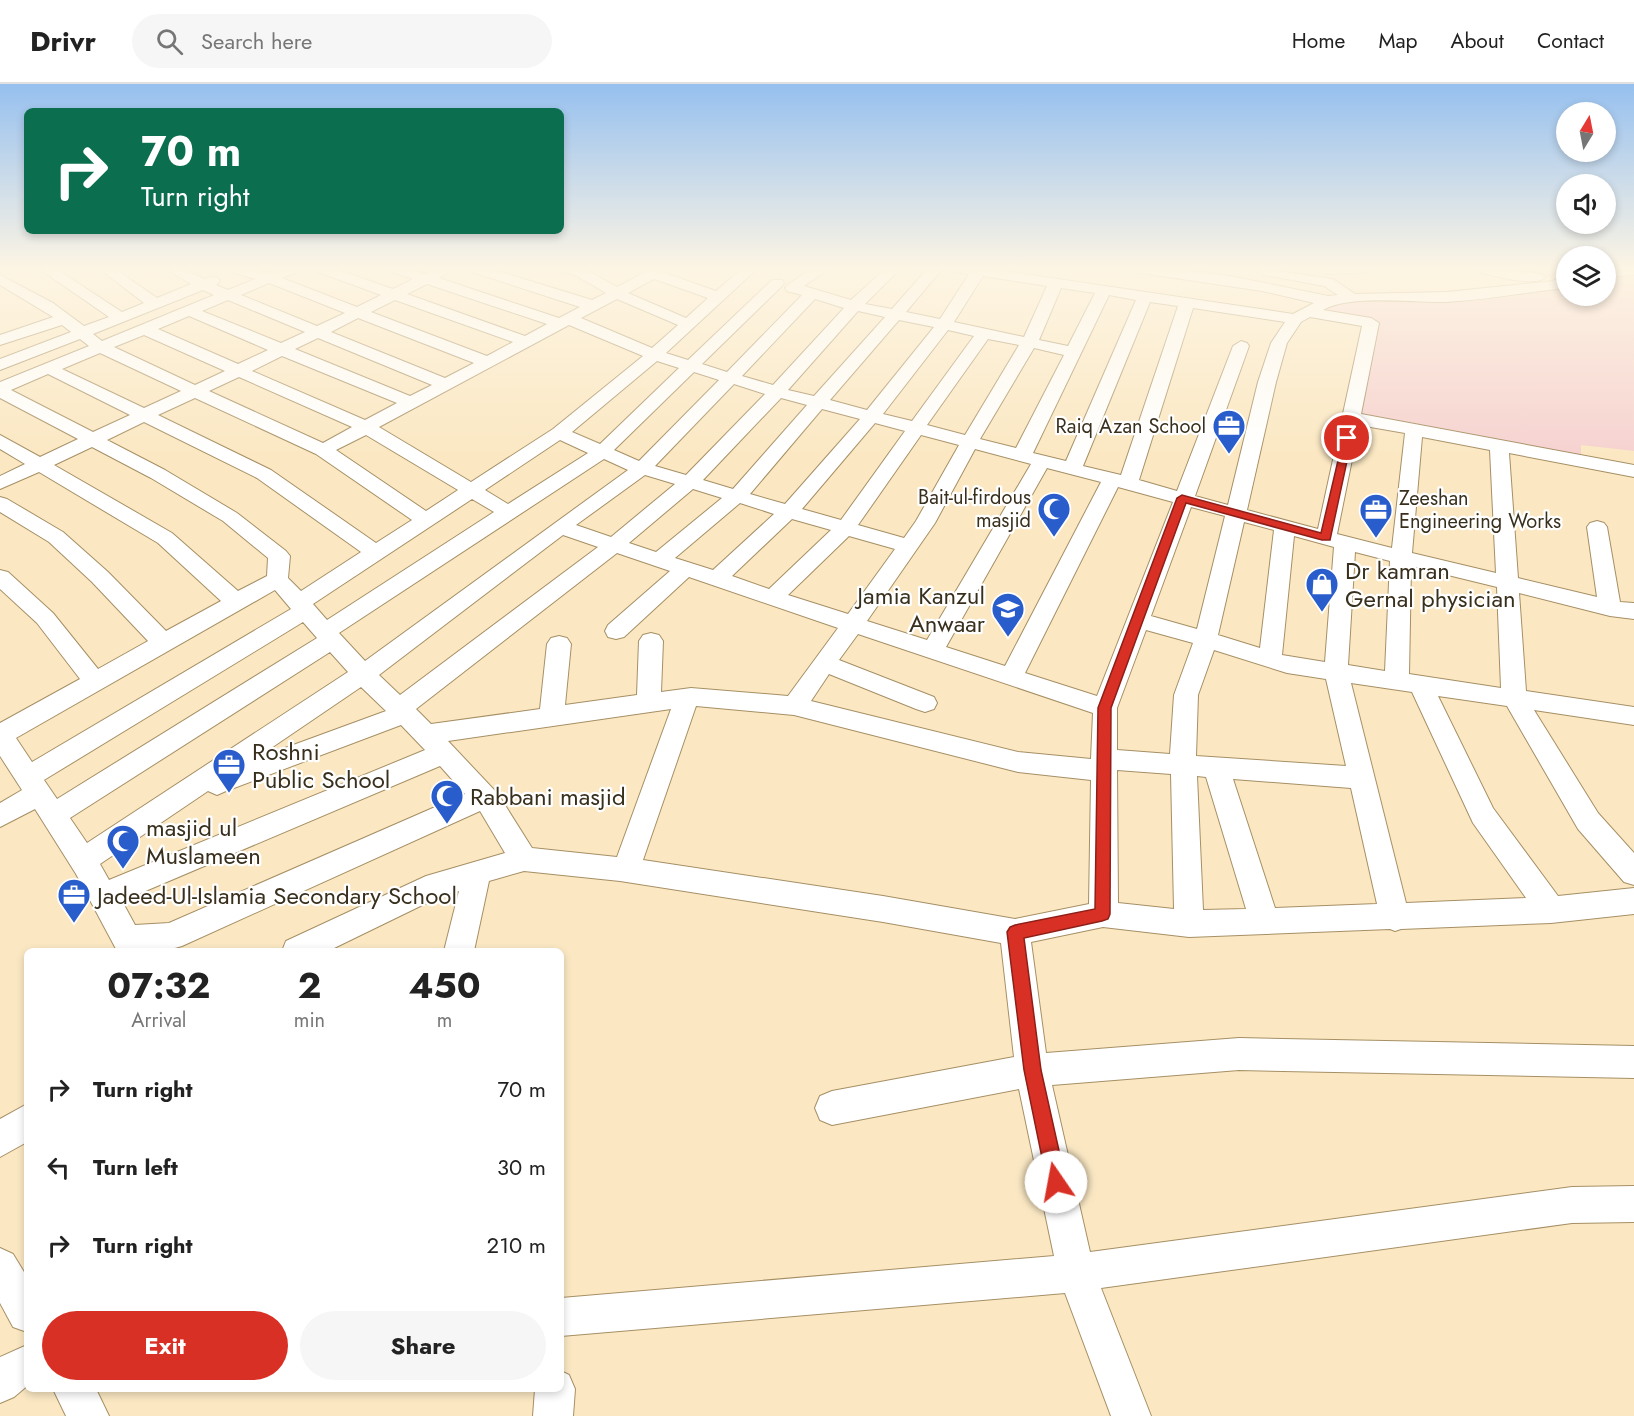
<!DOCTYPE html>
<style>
:root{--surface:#fff;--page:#f6f6f6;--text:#222;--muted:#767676;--line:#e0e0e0;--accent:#d93025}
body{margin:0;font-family:Jost,sans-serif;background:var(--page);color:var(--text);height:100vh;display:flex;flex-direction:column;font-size:22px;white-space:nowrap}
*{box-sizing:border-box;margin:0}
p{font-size:20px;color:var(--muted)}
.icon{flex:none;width:33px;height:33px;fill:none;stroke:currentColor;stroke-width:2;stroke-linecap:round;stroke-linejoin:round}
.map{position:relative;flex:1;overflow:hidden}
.details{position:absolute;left:24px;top:864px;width:540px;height:444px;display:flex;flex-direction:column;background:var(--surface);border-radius:9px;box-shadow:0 3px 9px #0003}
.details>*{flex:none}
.top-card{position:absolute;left:24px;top:24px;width:540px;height:126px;border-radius:9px;box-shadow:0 3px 9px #0003;background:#0b6e4f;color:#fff;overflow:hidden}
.needle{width:39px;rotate:10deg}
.tools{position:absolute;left:1556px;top:18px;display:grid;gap:12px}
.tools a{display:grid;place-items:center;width:60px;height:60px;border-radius:50%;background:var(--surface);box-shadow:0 3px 9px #0003;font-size:30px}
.pin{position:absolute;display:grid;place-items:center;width:51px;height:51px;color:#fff;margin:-26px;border:3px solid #fff;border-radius:50%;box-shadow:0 2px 6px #0007}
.me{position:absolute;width:66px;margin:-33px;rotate:348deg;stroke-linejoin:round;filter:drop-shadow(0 0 4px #0008)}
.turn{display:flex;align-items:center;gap:21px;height:126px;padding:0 18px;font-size:27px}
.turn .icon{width:78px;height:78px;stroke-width:2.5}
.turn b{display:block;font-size:42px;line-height:51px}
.eta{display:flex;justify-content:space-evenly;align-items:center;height:102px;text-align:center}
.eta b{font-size:36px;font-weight:700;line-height:42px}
.button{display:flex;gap:12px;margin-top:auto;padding:12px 18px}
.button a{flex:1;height:69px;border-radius:36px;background:var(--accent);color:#fff;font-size:24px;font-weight:700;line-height:69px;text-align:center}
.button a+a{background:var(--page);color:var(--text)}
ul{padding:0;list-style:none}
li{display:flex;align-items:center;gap:18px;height:78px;padding:0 18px}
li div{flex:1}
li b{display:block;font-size:22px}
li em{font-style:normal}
header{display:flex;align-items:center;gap:36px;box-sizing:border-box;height:84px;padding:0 30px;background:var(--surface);border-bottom:2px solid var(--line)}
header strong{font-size:28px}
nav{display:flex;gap:33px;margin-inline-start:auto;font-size:21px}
.search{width:420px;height:54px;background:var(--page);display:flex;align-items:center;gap:15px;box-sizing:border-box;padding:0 21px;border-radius:33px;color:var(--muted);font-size:22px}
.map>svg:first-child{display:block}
</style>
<header>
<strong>Drivr</strong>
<div class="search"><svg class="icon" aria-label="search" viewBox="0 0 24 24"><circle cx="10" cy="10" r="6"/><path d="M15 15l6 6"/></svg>Search here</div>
<nav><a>Home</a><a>Map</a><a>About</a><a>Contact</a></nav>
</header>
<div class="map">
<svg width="1634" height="1332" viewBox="0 0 1634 1332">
<rect width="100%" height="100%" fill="#fbe8c3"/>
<!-- green -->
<polygon fill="#f6d2d0" points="1634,187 1634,367 1581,361 1581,377 1352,334 1372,239 1308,228 1329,217 1558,201 1566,194 1566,212 1605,212 1605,190"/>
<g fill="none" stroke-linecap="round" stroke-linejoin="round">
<!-- minor casing -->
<g stroke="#a68f64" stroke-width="2">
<g id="minor">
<path d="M38,184h17l67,44 22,-9 -46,-35h16l43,30 34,-14 -27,-16h18l22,11 9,-2 5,1 2,3 -4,4 12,5 27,-11 -26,-8 -2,-3h22l19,5 14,-5h19l-2,3 -17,7 75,29 24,-12 -66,-24 -2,-3h20l60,21 20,-10 -24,-8 -2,-3h21l17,6 12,-6h18l-16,10 120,40 21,-11 -111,-36 -2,-3h21l104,32 14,-7 -31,-18 -15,-4 -2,-3 27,1 32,18 36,-19h18l-6,5 51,18 27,-23h15l-92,85 22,7 84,-80h10l2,3 -2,3 -80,78 25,8 75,-77 -15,-4 -2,-3 2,-3 26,-17h17l-26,18 47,14 35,-32h15l-36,36 27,5 36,-41h15l-37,44 34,7 29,-45 -18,-3 -2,-3h35l309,46 21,-11 -52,-12 -128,-19 -7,-4c67,-3 136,15 201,28l10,-1 -14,-9 -60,-11 -7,-4 2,-3 74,11 22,15 92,-2 106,-11 13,-8v12l-9,4c-37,4 -74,11 -111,13 -33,1 -95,-8 -123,8l48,8 8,5 -18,91 273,51v12l-125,-24 9,125 79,19 -10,-70 3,-4 7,-2 7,2 3,4 13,75 14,1v16l-24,-3 -91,-23 7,98 108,16v18l-100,-15 64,103 36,40v32l-10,-3 -46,-53 -71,-123 -69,-10 55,112 65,88 76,-8v26l-83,9 -150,6 -6,2 -5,-2 -201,8 -86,-10 -72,15 15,111 193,-15 395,8v32l-395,-8 -187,15 38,167 482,-65 62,-1v36l-62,1 -471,65 50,128h-40l-46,-123 -504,43v-38l493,-42 -35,-167 -187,36 -12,-5 -5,-12 5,-12 12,-5 182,-34 -13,-114 -118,-21 -263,-41 -96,-10 -35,10 -15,70h-30l15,-60 -16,4 -115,56h-46l4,-10 140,-65 79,-23 -25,-42 -298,135c-18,6 -48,9 -66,3l-40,-75 -41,-65 -35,18v-24l22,-13 -22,-34v-33l80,-44 -43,-56 -37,-34v-19l8,2 45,41 45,56 50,-28 -56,-59 -43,-40 -49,-30v-15l7,2 56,33 45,40 58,59 55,-30 -63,-58 -119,-71 -39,17v-13l25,-12 -25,-15v-14l40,22 38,-18 -78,-41v-16l89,-36 -9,-7 -80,31v-11l71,-27 -9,-7 -62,20v-10l53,-18 -53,-32v-10l53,28 31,23 25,-9zM983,192l64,10 -23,51 -70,-15zM654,195l54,19 -22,20 -58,-25zM269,199l76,30 -28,13 -76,-31zM427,200l120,40 -22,12 -118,-42zM1061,204l34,5 -27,53 -29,-6zM203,206l11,5 -112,46 -9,-7zM1109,211l27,5 -70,161 -33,-8zM617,215l61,26 -26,23 -71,-30zM815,215l29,9 -71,77 -31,-9zM228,216l77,32 -24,11 -79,-32zM395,216l118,42 -26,14 -116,-44zM1150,218l28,4 -57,169 -38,-9zM1193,224l92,14 -14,21 -13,39 -30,123 -33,-9 54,-150 -2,-3 -6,-2 -8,5 -56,145 -38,-11zM858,227l27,6 -71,79 -26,-6zM189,232l79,34 -30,14 -80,-35zM1310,233l52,9 -44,203 -71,-19 29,-128 11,-39 14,-21zM358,234l116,45 -29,15 -114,-46zM899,236l35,7 -67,83 -37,-10zM569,241l74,31 -90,73 -82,53 -92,-55zM948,246l26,6 -62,85 -29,-7zM144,251l81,36 -30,14 -81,-38zM318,254l114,47 -22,11 -115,-47zM988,255l31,6 -54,90 -38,-10zM1034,264l30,7 -48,93 -36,-9zM100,269l81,38 -37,17 -82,-39zM282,272l115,47 -32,17 -113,-49zM657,277l22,7 -79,76 -28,-12zM694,288l25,8 -80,81 -25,-11zM48,290l82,41 -37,17 -82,-42zM239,293l113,50 -29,16 -114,-52zM734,300l31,10 -79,81 -31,-9zM195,314l121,56 96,66 -36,23 -105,-73 -113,-55zM781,314l26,7 -74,84 -30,-9zM822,325l38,10 -75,85 -35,-10zM144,338l113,56 104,74 -60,39 -13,-13 2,-22 -4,-5 -49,-38 -72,-43 -58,-30zM875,339l30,8 -64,89 -39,-11zM1359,341l46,8 -13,115 -55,-14zM366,351l92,55 -32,21 -90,-61zM921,351l38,10 -43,76 -12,17 -46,-13zM1422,353l68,13 6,123 -84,-20zM560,356l28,13 -80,51 -23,-14zM92,363l59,31 72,43 45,37 -1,18 -29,15 -66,-58 -118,-68zM975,365l56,15 -104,176 -60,-19 68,-98zM604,375l24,11 -263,191 -26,-28zM1047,384l54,14 -96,184 -59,-19zM645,391l30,9 -64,53 -35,-12zM1118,403l55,15 -76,194 -72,-23zM693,405l29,9 -66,54 -27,-9zM472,415l22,13 -167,108 -14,-16zM740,419l34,11 -61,56 -38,-12zM1191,423l34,9 -28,113 -46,-13zM792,435l39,11 -62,59 -37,-13zM1244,438l30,8 -14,118 -42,-13zM563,451l35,12 -198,148 -21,-20zM849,452l46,13 -47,65 -60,-19zM1294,452l40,11 -9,115 -43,-7zM1355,468l35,9 -5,110 -37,-6zM617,469l53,18 -62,54 -3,6 3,6 8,2 8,-2 65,-60 149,51 -50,68 -97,-8 -30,4 2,-51 -4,-6 -8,-2 -8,2 -4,6 -2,54 -72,10 6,-61 -4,-6 -8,-2 -8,2 -4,6 -7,65 -109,15 -15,-15zM1411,482l86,21 4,101 -92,-14zM275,506l16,19 -259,153 -16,-24zM303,538l14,16 -260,161 -13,-19zM1146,546l47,13 -19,52 -4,59 -53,-4v-42zM858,550l235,79 -2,46 -73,-7 -207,-51 18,-27 87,35 9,3 9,-3 3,-6 -3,-6 -95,-37zM1214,566l73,23 39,6 20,87 -150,-10 2,-61zM330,568l18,20 -261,171 -17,-25zM1351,599l61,9 61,131 53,75 -120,5zM361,603l25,24 -131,48zM696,622l98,9 224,57 73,8 -2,124 -74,15 -132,-23 -240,-36zM671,625l-54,148 -85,-9 -34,-54 -50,-53zM401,641l24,25 -316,130 -9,-16 108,-73 9,4 9,-4zM440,682l25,28 -296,129 -34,2 -13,-24zM1117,686l54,4 3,135 -56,-6zM1197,692l9,1 40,132 -43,1zM1233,695l118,9 26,116 -102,4z"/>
<polygon points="1323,184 1377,184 1370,188 1329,190 1324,189"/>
<path d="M1473,184c13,0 66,2 73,9 -11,11 -56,-2 -71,-6z"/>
<polygon points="1634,184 1634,191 1605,193 1605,185"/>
<polygon points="27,1020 27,1058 0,1073 0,1035"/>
<polygon points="0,1164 13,1170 27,1193 27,1248 13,1243 0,1219"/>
<polygon points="27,1261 27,1302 14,1313 0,1319 0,1273"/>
<polygon points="561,1287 569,1291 575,1305 573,1332 533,1332 535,1305 561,1305"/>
<polygon points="53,1305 96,1305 109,1332 66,1332"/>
</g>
</g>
<!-- minor -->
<use href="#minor" fill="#fff" fill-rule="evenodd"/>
</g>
<!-- sky -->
<linearGradient id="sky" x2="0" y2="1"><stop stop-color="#96c0ef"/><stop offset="0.5" stop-color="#fdf5e4"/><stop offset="1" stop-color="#fdf5e4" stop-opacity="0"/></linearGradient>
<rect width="1634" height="370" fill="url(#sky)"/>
<!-- route -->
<polygon fill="#d93025" stroke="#8d1f18" stroke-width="1.5" points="1344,351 1352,354 1330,456 1322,456 1186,419 1111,624 1110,830 1108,835 1102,837 1024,854 1041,986 1066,1098 1063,1105 1056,1108 1050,1105 1047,1098 1024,986 1007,848 1010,843 1015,841 1095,825 1098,624 1177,414 1182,411 1321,449"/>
<!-- icons -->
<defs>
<g id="office-pin" transform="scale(1.725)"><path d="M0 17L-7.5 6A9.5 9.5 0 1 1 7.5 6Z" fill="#295dcb" stroke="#fff"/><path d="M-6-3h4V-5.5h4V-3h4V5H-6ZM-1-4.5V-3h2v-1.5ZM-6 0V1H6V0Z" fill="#fff"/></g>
<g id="mosque-pin" transform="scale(1.725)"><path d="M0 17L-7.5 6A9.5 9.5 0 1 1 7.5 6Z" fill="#295dcb" stroke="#fff"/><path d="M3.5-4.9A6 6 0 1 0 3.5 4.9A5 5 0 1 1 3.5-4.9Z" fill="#fff"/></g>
<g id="shop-pin" transform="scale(1.725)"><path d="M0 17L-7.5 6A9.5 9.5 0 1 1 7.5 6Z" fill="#295dcb" stroke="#fff"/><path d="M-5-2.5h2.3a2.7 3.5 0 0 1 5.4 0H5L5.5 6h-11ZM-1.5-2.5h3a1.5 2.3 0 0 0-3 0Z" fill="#fff"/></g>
<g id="university-pin" transform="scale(1.725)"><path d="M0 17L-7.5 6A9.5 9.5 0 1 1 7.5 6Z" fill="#295dcb" stroke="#fff"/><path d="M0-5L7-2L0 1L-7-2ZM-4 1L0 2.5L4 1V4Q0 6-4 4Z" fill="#fff"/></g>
</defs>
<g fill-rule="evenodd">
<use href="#office-pin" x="1229" y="342"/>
<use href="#mosque-pin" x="1054" y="425"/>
<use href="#office-pin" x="1376" y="426"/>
<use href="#shop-pin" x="1322" y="500"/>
<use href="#university-pin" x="1008" y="525"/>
<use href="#office-pin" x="229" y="681"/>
<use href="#mosque-pin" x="447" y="712"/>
<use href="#mosque-pin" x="123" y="757"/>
<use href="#office-pin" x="74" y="811"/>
</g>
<g text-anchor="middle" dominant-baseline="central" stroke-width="4.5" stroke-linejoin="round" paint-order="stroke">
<!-- far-poi labels -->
<g font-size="20" fill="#392f1d" stroke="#fff" text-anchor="end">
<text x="1206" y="342">Raiq Azan School</text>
<text x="1031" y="413">Bait-ul-firdous<tspan x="1031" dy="23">masjid</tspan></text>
<text x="1399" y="414" text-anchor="start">Zeeshan<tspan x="1399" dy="23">Engineering Works</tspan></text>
</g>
<!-- poi labels -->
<g font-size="24" fill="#392f1d" stroke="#fff" text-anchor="start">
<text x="1345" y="486">Dr kamran<tspan x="1345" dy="28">Gernal physician</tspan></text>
<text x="985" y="511" text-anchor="end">Jamia Kanzul<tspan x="985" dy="28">Anwaar</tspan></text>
<text x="252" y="667">Roshni<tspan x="252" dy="28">Public School</tspan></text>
<text x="470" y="712">Rabbani masjid</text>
<text x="146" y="743">masjid ul<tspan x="146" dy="28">Muslameen</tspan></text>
<text x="97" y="811">Jadeed-Ul-Islamia Secondary School</text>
</g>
</g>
</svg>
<div class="tools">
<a><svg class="needle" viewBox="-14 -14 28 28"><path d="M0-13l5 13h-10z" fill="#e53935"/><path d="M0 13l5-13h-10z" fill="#767676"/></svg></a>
<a><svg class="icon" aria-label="sound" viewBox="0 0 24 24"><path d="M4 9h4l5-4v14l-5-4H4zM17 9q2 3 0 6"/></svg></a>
<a><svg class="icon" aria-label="layers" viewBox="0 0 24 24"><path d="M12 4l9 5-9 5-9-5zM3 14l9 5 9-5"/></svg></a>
</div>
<div class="pin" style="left:1347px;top:354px;background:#d93025"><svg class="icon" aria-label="arrive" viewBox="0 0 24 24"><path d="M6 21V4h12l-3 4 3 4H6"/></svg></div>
<svg class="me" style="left:1056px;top:1098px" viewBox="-20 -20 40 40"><circle r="19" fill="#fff"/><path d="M0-13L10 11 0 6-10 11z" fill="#d93025"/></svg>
<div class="top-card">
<div class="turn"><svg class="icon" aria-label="right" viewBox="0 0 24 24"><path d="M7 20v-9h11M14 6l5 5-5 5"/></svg><div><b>70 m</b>Turn right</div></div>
</div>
<section class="details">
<div class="eta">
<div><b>07:32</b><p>Arrival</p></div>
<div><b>2</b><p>min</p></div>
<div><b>450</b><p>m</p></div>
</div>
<ul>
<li><svg class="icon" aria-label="right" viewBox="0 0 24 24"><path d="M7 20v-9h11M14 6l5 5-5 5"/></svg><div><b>Turn right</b></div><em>70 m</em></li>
<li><svg class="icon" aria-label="left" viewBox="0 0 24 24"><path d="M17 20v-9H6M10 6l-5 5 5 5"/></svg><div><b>Turn left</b></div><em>30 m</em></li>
<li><svg class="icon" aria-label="right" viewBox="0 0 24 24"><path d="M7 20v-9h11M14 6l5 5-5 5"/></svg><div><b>Turn right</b></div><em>210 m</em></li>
</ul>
<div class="button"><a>Exit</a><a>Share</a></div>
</section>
</div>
